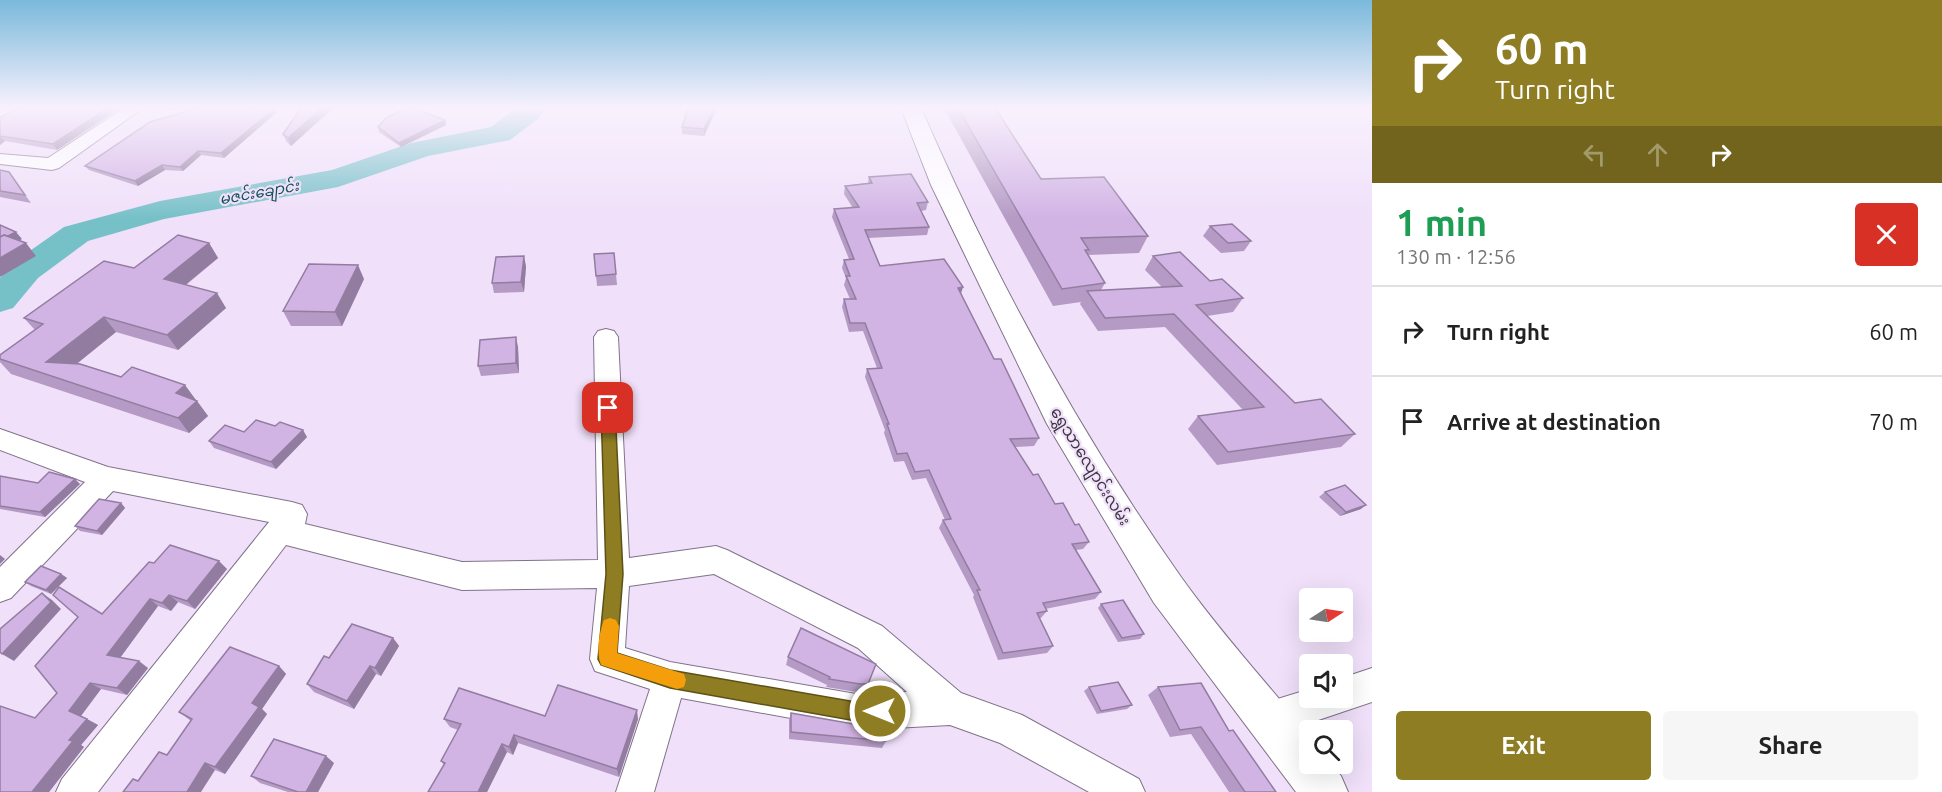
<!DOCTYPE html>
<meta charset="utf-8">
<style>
:root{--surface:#fff;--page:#f6f6f6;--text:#222;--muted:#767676;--line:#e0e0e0;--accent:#8f7d23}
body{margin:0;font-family:Ubuntu,"Noto Sans Myanmar",sans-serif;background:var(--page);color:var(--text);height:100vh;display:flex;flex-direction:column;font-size:22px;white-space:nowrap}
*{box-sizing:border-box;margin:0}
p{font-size:20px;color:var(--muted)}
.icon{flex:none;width:33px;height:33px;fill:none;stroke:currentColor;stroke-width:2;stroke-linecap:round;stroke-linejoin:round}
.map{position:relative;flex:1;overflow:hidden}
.details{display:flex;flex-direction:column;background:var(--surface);width:570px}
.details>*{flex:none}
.hud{background:#8f7d23;color:#fff;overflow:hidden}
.needle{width:39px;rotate:78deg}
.tools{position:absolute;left:1299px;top:588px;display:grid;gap:12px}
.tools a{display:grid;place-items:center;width:54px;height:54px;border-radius:6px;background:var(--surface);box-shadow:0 6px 24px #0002;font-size:30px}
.pin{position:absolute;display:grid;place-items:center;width:51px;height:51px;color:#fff;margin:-26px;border-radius:12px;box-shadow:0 3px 9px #0006}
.me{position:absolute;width:66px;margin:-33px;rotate:270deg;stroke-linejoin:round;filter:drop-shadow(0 0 4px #0008)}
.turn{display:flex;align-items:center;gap:21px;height:126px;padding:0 24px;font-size:27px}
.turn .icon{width:78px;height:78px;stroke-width:2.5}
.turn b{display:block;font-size:42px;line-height:51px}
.lanes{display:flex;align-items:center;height:57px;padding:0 24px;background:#0003;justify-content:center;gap:30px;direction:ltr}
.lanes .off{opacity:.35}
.round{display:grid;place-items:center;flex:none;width:63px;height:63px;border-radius:6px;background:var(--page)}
.overview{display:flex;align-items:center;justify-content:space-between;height:102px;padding:0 24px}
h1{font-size:36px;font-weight:600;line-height:45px;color:#1e9e55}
.cta{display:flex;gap:12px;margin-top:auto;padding:12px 24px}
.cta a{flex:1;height:69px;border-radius:6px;background:var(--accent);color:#fff;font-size:24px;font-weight:600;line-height:69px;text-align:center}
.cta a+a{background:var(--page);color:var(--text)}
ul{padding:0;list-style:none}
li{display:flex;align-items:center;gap:18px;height:90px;padding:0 24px;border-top:2px solid var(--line)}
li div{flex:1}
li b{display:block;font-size:22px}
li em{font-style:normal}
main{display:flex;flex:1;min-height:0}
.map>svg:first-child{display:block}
</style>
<main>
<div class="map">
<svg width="1372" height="792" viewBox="0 0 1372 792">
<rect width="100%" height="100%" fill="#f0e0fa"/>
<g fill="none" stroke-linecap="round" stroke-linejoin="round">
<!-- river -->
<polygon fill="#76c0c8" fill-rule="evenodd" points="516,108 542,108 543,112 539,118 510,140 428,156 338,187 164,219 88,241 38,278 13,308 0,312 0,278 14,262 64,227 160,201 332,170 411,143 491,127"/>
<!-- minor casing -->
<g stroke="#807389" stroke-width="2">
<g id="minor">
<polygon points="4,108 24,108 22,112 0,122 0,110"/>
<polygon points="124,108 143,108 59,168 52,170 0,164 0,154 48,158"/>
<path d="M606,329l8,2 4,6 11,221 87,-12 11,4 155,76 79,67 61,22 117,64 6,13h-56l-89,-49 -50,-18 -94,5 -175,-32 -27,94h-38l34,-103 -55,-18 -5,-12 7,-71 -135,2 -176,-45 -188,247h-42l6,-13 207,-257 -156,-31 -102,107 -11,4v-35l85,-85 -85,-32v-21l108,38 184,35 10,3 5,9 -2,10 157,38 136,-2 -4,-223 4,-6zM714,574l144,74 49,44 -51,2 -186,-32 -45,-14 4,-62z"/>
<polygon points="1372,668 1372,702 1268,737 1255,732 1250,719 1255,706 1310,689 1310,698 1342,698 1342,678"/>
</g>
</g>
<!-- tertiary casing -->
<g stroke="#807389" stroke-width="2">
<path id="tertiary" d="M901,108h20c71,164 157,323 260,469 39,55 86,106 129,159v28h22l9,12 7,16h-52l-142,-189 -107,-179 -116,-239z"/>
</g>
<!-- minor -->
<use href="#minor" fill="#fff" fill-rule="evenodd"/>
<!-- tertiary -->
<use href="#tertiary" fill="#fff" fill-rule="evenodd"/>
</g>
<!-- wall -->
<g fill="#b49ac4">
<polygon points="120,108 57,150 5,141 0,145 0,117"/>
<polygon points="157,108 182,108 178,111"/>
<polygon points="301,108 333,108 291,146 286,141 283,134"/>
<polygon points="688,108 717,108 704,136 682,134 682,127"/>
<polygon points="944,108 997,108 997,111 1041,179 1148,236 1139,253 1088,255 1105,283 1101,290 1162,287 1145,270 1153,256 1210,281 1243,298 1233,312 1207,316 1295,403 1355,434 1341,447 1217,465 1188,429 1198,416 1243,410 1165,327 1098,331 1080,304 1081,302 1053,306"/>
<polygon points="277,112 224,158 201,155 183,171 165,170 138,186 89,170 85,166"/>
<polygon points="445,120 446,125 401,147 379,132 378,127"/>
<polygon points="0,170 9,172 31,203 0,197"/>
<polygon points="869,177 928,202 926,210 921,211 929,227 927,235 868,238 880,266 963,287 961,294 994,359 1039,438 1034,446 1015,447 1033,475 1055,504 1075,525 1089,542 1083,549 1076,550 1101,592 1095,599 1045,609 1047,611 1041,618 1039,619 1053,646 1047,653 998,660 973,597 974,595 939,528 943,520 945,520 926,478 912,480 904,461 894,462 884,433 885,430 865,377 867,369 877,368 863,331 849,332 842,307 844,299 850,299 844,285 846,278 842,268 844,260 849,259 832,217 834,209 853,208 844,194 845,186 868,183"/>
<polygon points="1210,226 1251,241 1244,251 1221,253 1203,236"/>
<polygon points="209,243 218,258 186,285 226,308 178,350 116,332 78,363 196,400 208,416 189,433 11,374 0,362 0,355 35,330 24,318 134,268"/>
<polygon points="614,253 617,285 597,286 594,254"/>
<polygon points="526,266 524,292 494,293 492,283"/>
<polygon points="364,279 342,326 291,326 283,311"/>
<polygon points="518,347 519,373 481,376 478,366"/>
<polygon points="275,426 307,437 276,469 214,448 209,441 244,432"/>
<polygon points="0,476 38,483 80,484 45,517 0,509"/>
<polygon points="1325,492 1361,509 1340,516 1319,497"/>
<polygon points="121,503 125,508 102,535 80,531 75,526"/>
<polygon points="154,563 227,569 195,609 178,602 171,611 158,606 120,658 148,668 127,695 101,689 81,716 98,725 81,745 84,747 49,792 0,792 35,718 57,693 102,614"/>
<polygon points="61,574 67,578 51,594 31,586 25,582"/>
<polygon points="1101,604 1144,634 1140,639 1118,642 1098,608"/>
<polygon points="393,638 399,646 381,676 376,674 354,709 314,692 307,684 329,658"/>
<polygon points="788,657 876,664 864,691 856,692 826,687 827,685 786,665"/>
<polygon points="279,666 286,674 262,709 267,714 225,774 215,770 138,781 167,755 191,721 179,712"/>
<polygon points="1089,687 1132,705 1127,709 1097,714 1084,691"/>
<polygon points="1158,687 1229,731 1276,792 1229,792 1191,734 1170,737 1148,695"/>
<polygon points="791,713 886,741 882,748 789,739 789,720"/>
<polygon points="545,716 638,719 619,777 518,743 513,755 507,752 487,792 428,792 444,765 441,761 458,730 450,727 444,719"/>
<polygon points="334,763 318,792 288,792 260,783 251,776"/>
</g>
<!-- shaded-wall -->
<g fill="#927da0">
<polygon points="108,108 120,108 57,150 53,144"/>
<polygon points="275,108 277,112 224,158 221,153"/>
<polygon points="322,108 333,108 291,146 288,138"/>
<polygon points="714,108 717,108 704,136 704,129"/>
<polygon points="445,120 446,125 401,147 399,143"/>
<polygon points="0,136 5,141 0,145"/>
<polygon points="198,151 201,155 183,171 180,167"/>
<polygon points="162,165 165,170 138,186 135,181"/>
<polygon points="16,232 22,239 0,252 0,240"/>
<polygon points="26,243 36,256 0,277 0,258"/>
<polygon points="209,243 218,258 174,294 164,279"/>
<polygon points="524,256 526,266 524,292 521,282"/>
<polygon points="358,265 364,279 342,326 335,312"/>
<polygon points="963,287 960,295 958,288"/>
<polygon points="217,293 226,308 178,350 167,335"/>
<polygon points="104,317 116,332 60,377 46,362"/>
<polygon points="516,337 518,347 519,373 516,363"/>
<polygon points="185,385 196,400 188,408 176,393"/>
<polygon points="197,401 208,416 189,433 178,418"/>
<polygon points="303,430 307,437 276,469 271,462"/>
<polygon points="75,479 80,484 45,517 40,512"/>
<polygon points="121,503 125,508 102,535 97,531"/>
<polygon points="1366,505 1361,509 1340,516 1346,512"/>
<polygon points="0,555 5,559 0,564"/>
<polygon points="219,561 227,569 195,609 187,601"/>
<polygon points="61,574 67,578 51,594 46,590"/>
<polygon points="42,593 52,600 61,609 14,661 2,654"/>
<polygon points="169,595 178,602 171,611 162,603"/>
<polygon points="150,599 158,606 117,662 107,655"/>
<polygon points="393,638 399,646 381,676 375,668"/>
<polygon points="139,661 148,668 127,695 117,688"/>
<polygon points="279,666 286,674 262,709 267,714 225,774 215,767 252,703"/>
<polygon points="370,666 376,674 354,709 347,701"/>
<polygon points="90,683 101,689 80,717 69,711"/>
<polygon points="637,710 638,719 619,777 617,769"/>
<polygon points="87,719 98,725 81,745 84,747 49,792 32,792 69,740"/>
<polygon points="514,735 518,743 513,755 509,747"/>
<polygon points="502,744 507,752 487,792 478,792"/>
<polygon points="326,756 334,763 318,792 306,792"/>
<polygon points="205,763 215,770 201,792 187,792"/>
</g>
<!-- building -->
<g fill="#d1b3e4" stroke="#927da0" stroke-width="1.5">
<polygon points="19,108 108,108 53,144 0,136 0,117"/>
<polygon points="198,108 275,108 221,153 198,151 180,167 162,165 135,181 85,166 150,122"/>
<polygon points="301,108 322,108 288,138 283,134"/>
<polygon points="406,108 413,108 445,120 399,143 378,127 386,118"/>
<polygon points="688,108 714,108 704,129 682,127"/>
<polygon points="958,108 997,108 995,108 1041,179 1104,177 1148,236 1081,238 1089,250 1085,250 1105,283 1062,289"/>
<polygon points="0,170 9,172 25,195 0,191"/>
<polygon points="911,174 928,202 917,203 929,227 865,230 880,266 944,259 963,287 958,288 994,359 1001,359 1039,438 1010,439 1033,475 1038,474 1055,504 1063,503 1075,525 1079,524 1089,542 1072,544 1101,592 1043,603 1047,611 1037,613 1053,646 1003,653 977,590 980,590 943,520 951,519 929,470 915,472 907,453 897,454 887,424 889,424 867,369 882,368 865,323 850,323 844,299 856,299 846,276 850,276 844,260 854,259 834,209 859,207 845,186 872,183 869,177"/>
<polygon points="1232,224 1251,241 1228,243 1210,226"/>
<polygon points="0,225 16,232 8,236 4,235 0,237"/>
<polygon points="4,235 26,243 0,258 0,237"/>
<polygon points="178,235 209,243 164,279 217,293 167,335 104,317 46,362 80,364 121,377 132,367 185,385 176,393 197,401 178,418 0,359 0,355 43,324 24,318 104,261 134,268"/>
<polygon points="1180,252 1210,281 1222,279 1243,298 1196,305 1295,403 1321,399 1355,434 1228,452 1198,416 1264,407 1174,314 1105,318 1087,291 1182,286 1153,256"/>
<polygon points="614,253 616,274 596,276 594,254"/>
<polygon points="524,256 521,282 492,283 496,257"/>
<polygon points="309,264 358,265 335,312 283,311"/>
<polygon points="516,337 516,363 478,366 480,340"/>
<polygon points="256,420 275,426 280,422 303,430 271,462 209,441 225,425 244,432"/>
<polygon points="49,472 75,479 40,512 0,506 0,476 38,483"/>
<polygon points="1345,485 1366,505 1346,512 1325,492"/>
<polygon points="99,499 121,503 97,531 75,526"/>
<polygon points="170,545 219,561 187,601 169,595 162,603 150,599 107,655 139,661 117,688 90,683 69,711 87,719 69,740 73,741 32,792 0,792 0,706 35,718 57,693 35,666 78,617 53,595 59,587 102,614 149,562 154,563"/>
<polygon points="41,566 61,574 46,590 25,582"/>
<polygon points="42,593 51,602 2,654 0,652 0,629"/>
<polygon points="1123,600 1144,634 1122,638 1101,604"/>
<polygon points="352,624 393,638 375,668 370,666 347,701 307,684 324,656 329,658"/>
<polygon points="801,628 876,664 868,684 860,684 829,679 830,677 788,657"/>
<polygon points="230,647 279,666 252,703 259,707 215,767 205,763 187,792 123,792 133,779 138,781 159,752 167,755 192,719 179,712"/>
<polygon points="1118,682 1132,705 1101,711 1089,687"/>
<polygon points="1201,683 1229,731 1233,730 1276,792 1245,792 1201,727 1180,730 1158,687"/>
<polygon points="558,685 637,710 617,769 514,735 509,747 502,744 478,792 428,792 445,763 441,761 461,724 444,719 459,688 545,716"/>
<polygon points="791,713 859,725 885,724 886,741 791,732"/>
<polygon points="274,739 326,756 306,792 298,792 251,776"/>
</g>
<!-- sky -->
<linearGradient id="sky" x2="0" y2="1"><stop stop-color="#7ab9db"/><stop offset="0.49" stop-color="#f8f1fd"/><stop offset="1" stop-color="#f8f1fd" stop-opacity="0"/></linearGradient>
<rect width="1372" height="219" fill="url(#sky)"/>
<!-- route -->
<polygon fill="#8f7d23" stroke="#5d5117" stroke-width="1.5" points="608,403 615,408 623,574 617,653 670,670 856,702 880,701 886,704 889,711 886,717 880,720 856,721 670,688 601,665 598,659 606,574 601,408"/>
<!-- slow -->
<path fill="#f59e0b" d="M610,618l6,2 3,6 -2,27 67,21 2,6 -2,7 -7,2 -76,-24c-5,-12 -2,-33 3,-45z"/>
<g text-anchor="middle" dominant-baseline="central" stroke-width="4.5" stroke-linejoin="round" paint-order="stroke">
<!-- far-water labels -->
<g font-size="15" font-style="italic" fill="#115259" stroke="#f0e0fa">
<text transform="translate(259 192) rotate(-10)">မဇင်းချောင်း</text>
</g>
<!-- street labels -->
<g font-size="16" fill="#3c3640" stroke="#f0e0fa">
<text transform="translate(1091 466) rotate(58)">ရွှေသာလျောင်းလမ်း</text>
</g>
</g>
</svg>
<div class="tools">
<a><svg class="needle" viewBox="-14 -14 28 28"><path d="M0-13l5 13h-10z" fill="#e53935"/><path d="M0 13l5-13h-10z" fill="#767676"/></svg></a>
<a><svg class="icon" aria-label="sound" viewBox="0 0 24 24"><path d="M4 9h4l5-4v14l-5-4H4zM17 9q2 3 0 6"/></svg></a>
<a><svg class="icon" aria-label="search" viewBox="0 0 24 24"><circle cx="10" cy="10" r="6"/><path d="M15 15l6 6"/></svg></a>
</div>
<div class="pin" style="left:608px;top:408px;background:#d93025"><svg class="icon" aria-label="arrive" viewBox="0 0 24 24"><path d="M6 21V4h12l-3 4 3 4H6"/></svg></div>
<svg class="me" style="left:880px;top:711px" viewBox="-20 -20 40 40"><circle r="17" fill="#8f7d23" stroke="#fff" stroke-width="3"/><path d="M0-11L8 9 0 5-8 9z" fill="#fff"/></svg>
</div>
<section class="details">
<div class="hud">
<div class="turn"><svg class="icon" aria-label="right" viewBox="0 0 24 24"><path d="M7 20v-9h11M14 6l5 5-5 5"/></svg><div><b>60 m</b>Turn right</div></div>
<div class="lanes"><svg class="icon off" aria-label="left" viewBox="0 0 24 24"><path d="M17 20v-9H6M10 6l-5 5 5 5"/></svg><svg class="icon off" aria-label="ahead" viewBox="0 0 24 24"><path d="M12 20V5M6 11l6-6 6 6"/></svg><svg class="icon" aria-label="right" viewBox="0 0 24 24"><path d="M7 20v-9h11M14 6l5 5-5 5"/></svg></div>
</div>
<div class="overview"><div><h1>1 min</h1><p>130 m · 12:56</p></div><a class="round" style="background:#d93025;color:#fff"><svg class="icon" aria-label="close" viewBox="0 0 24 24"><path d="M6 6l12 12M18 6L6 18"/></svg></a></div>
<ul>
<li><svg class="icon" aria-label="right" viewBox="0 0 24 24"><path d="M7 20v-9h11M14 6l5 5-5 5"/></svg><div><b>Turn right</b></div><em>60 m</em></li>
<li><svg class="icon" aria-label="arrive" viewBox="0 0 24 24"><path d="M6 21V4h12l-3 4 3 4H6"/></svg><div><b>Arrive at destination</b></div><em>70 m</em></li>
</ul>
<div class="cta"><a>Exit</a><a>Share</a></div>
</section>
</main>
